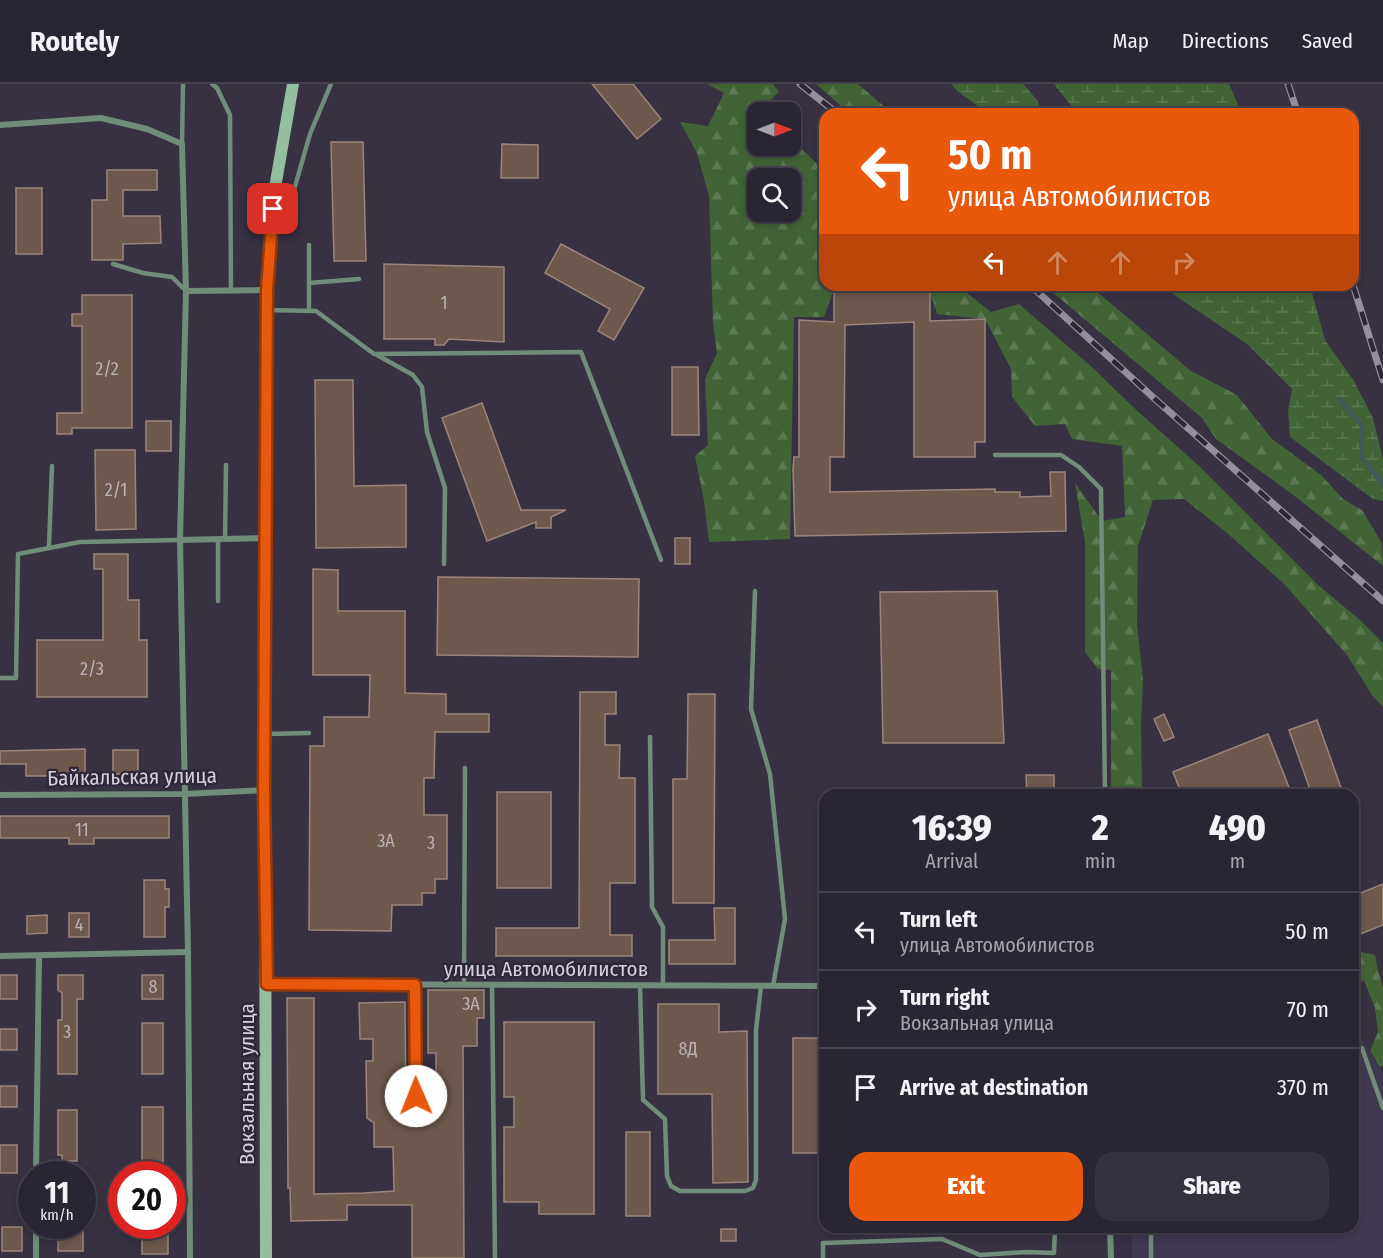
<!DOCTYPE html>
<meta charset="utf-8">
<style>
:root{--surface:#292532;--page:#35313e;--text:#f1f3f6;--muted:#a5a5ac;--line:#45424d;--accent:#ea580c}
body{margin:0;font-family:"Fira Sans Condensed",sans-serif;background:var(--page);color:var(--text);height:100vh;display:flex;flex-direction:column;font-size:22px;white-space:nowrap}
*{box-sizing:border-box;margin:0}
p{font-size:20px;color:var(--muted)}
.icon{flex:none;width:33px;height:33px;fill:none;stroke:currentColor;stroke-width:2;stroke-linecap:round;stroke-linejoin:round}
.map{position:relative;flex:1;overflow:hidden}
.panel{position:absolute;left:819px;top:705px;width:540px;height:444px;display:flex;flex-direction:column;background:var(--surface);border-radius:18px;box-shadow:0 3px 9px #0003,0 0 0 2px var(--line)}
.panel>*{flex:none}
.banner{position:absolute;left:819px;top:24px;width:540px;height:183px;border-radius:18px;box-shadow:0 3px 9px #0003,0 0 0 2px var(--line);background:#ea580c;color:#fff;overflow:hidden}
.needle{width:39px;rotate:90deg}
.controls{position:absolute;left:747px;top:18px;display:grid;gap:12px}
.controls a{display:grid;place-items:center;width:54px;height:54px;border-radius:12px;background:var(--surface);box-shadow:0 3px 9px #0003,0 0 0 2px var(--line);font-size:30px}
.speed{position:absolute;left:18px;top:1077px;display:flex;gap:12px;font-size:30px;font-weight:700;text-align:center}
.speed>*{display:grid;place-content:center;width:78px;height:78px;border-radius:50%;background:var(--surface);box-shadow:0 3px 9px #0003,0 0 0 2px var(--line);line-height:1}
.speed small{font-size:15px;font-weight:400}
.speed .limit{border:9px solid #d22;background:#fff;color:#111}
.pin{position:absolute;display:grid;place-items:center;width:51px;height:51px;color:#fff;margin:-26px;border-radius:12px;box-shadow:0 3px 9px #0006}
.me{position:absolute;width:66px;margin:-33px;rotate:359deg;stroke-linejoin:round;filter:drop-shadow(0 0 4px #0008)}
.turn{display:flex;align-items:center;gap:21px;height:126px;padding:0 30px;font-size:27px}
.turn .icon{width:78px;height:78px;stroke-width:2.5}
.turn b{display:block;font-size:42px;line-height:51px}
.lanes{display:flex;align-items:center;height:57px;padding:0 30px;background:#0003;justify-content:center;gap:30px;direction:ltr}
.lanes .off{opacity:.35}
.eta{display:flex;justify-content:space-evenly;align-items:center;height:102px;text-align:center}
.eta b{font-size:36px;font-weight:800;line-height:42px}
.cta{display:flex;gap:12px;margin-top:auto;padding:12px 30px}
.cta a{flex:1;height:69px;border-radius:18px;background:var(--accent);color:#fff;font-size:24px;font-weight:800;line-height:69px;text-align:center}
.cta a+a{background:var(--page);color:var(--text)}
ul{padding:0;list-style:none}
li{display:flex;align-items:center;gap:18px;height:78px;padding:0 30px;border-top:2px solid var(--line)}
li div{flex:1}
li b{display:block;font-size:22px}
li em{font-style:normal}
header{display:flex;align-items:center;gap:36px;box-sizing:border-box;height:84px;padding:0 30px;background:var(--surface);border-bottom:2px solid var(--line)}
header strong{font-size:28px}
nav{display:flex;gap:33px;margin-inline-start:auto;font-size:21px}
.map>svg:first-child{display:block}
</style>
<header>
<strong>Routely</strong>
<nav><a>Map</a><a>Directions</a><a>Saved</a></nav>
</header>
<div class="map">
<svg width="1383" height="1174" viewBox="0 0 1383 1174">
<defs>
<pattern id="forest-firs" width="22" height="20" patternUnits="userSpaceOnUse" patternTransform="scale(1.5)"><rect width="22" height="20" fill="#416335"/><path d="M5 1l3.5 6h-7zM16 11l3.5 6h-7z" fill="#5c7852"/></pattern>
<pattern id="wetland-marsh" width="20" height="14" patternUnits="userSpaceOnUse" patternTransform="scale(1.5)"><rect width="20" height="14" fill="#416335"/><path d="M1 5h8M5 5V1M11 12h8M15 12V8" fill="none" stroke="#5c7852"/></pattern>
</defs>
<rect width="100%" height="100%" fill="#373142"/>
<!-- built -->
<polygon fill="#40384f" points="1353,941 1383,990 1383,1174 1132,1174 1132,1143 1353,1143"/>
<!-- forest -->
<g fill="url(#forest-firs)" fill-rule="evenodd">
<path d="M707,0h66l6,8 -16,15 4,5h-9v34h32l1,-8 34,34v113h132l34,27 28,-8 74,64 39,38 68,61 118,118 42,35 23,23v64l-11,-12 -25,-40 -62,-70 -58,-52 -43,-34 -31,1 -15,46 -1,79 6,54 -2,41 1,75h-31v-125l-13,-1 -13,-17v-110l-10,-59 27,38 23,-4 -3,-71 -50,-7 -7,-15 -30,2 -23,-29 -1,-28 -26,-50 -48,-5 -8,-25h-95l-10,28h-30l-4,222 -81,3 -5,-41 -9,-45 13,-11 -3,-66 12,-26 -4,-30 -4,-127 -12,-43 -17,-31 28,4 16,-33zM758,94h32v34h-32z"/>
<polygon points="816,0 858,0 893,30 850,30"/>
<polygon points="1044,201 1089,201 1191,287 1237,311 1272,355 1321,391 1343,415 1362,426 1382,459 1383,482 1292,410 1216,355 1202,334"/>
<polygon points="1361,868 1375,871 1378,887 1383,903 1383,982 1380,983 1370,967 1378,948 1375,924 1364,896 1353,903 1353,870"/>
</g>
<!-- wetland -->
<g fill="url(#wetland-marsh)">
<polygon points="951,0 1023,0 1037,16 1043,30 989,30 957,7"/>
<polygon points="1054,0 1229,0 1242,30 1082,30 1073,24"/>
<polygon points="1165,201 1310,201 1325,256 1354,297 1373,334 1383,375 1383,417 1373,415 1290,353 1288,326 1292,305 1247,260 1173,210"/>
</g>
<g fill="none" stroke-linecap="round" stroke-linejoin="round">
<!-- stream -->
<polyline stroke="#44585c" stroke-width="4.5" points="1340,316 1362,342 1362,374 1383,400"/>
</g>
<!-- building -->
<g fill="#6c584d" stroke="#9b857a" stroke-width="1.5">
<polygon points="592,0 633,0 661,35 637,55"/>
<polygon points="331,58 363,58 366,177 334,177"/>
<polygon points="502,60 538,61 538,94 501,94"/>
<polygon points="107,86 157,86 157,106 123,106 123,132 160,132 161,159 123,160 123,176 92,176 92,116 107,116"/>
<rect x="16" y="104" width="26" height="66"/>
<polygon points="561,160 644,204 614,256 598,247 610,225 545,189"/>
<polygon points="384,180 504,183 504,258 449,255 444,261 435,261 435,255 384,255"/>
<polygon points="834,205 930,205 930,237 985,235 985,358 975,358 975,373 914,373 914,238 845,241 844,373 830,373 830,408 995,405 995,408 1020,408 1020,413 1051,412 1050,388 1065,388 1066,447 795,452 793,385 794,373 799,373 799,236 834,238"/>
<polygon points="82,211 132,211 132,344 72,344 72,350 57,350 57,329 82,329 82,242 72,242 72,230 82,230"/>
<polygon points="672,283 698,283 699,351 672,351"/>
<polygon points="315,296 353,296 354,402 406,401 406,463 316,464"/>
<polygon points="482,319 521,426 566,426 551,433 551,444 536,444 536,438 487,457 442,334"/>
<rect x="146" y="337" width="25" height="30"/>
<polygon points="95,366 135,366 136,445 96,446"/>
<rect x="675" y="454" width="15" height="26"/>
<polygon points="94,470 128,470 128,516 139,516 139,556 147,556 147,613 37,613 37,556 103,556 103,485 94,485"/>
<polygon points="313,485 338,486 338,527 405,527 405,609 446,610 446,630 489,630 489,648 435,648 434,694 424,694 424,731 447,731 447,795 435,795 435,809 422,809 422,821 392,821 391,847 309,846 310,662 324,662 324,633 369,633 370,591 313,591"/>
<polygon points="438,493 639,495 638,573 437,571"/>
<polygon points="997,507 1004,659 883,659 880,508"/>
<polygon points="580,608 616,608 616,630 605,630 605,661 620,661 619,694 635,694 635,799 610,799 610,851 632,851 632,872 496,872 496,844 579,844"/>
<polygon points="688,610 715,610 714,819 673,819 673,695 687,695"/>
<polygon points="1164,630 1174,653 1164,657 1154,635"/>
<polygon points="1317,636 1340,701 1344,711 1312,711 1289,646"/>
<polygon points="1268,650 1292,711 1182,711 1173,688"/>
<polygon points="85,665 85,692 26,692 26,680 0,680 0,667"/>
<rect x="113" y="666" width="25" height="24"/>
<polygon points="1026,691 1054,691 1054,711 1027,711"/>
<rect x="497" y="708" width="54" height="96"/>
<polygon points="0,732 169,732 169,754 94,754 94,760 69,760 69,754 0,754"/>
<polygon points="144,796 165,796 165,805 169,805 169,823 165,823 165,853 144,853"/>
<polygon points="1383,800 1383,841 1353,853 1353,812"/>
<polygon points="714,824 735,824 735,880 669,880 669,856 715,856"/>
<rect x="69" y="829" width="20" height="24"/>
<polygon points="47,831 47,849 27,850 27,832"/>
<rect x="0" y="891" width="17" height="24"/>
<polygon points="58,891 83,891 83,915 77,915 77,990 58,990 58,936 62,936 62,909 58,906"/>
<rect x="142" y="891" width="21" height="24"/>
<polygon points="428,906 484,906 484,934 477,934 477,962 463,962 464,1174 412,1174 412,1121 347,1121 347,1136 291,1137 290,1104 288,1104 287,914 314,914 314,1110 364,1109 394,1107 393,1063 374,1063 374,1039 367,1034 366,977 373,977 373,955 360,955 359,919 405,918 406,1030 436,1030 436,969 428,969"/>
<polygon points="658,920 719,920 719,948 747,947 748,1098 713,1099 712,1010 658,1010"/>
<polygon points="504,938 594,938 594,1130 539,1130 539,1118 504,1118 504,1043 514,1043 514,1013 504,1013"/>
<rect x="142" y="939" width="21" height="51"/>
<rect x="0" y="945" width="17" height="21"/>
<rect x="793" y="954" width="32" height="115"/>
<rect x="0" y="1002" width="17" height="21"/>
<rect x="142" y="1023" width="21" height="57"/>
<polygon points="58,1026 77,1026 77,1077 62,1077 62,1071 58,1071"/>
<rect x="626" y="1048" width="24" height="84"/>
<rect x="0" y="1061" width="17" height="28"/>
<rect x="2" y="1143" width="20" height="24"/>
<rect x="721" y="1145" width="15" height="12"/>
<rect x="58" y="1146" width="25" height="21"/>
<rect x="142" y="1146" width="26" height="24"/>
</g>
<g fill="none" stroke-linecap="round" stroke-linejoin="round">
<!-- lane -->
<g stroke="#728c7a" stroke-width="4.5">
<polyline points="212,0 217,4 230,31 231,207"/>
<polyline points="182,60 183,0"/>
<polyline points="277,105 294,106 310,50 331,0"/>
<polyline points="309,161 309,227"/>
<polyline points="113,180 143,189 172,193 186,207"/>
<polyline points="309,199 359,195"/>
<polyline points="267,226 316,227 374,270 581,268 661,476"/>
<polyline points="377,271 413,291 422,303 427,348 445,404 444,480"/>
<polyline points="995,371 1061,371 1079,383 1101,405 1105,711"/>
<polyline points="218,455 218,517"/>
<polyline points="225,455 226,381"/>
<polyline points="49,462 52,382"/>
<polyline points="755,507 751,625 770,690 785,835 773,902"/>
<polyline points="0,594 16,594 18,470 80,458 180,456"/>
<polyline points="267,650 309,649"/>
<polyline points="650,653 652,823 663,843 663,902"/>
<polyline points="415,901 416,1012"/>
<polyline points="464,901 465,684"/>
<polyline points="492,901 495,1174"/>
<polyline points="640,902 643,1016 665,1035 667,1092 671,1102 680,1107 745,1107 753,1104 756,1096 756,946 761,902"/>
<polyline points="1353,964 1362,964 1383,1024"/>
<polyline points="1151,1143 1151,1174"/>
<polyline points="823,1174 823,1159 942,1155 980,1171 1027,1168 1054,1169 1055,1143"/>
</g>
<!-- street -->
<g stroke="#728c7a" stroke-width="6">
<polyline points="0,41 101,34 147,45 182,60 186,207 180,456 188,868 190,1174"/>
<polyline points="186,207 267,206"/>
<polyline points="180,456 266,454"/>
<polyline points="0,711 184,710 265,706"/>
<polyline points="0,872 188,868"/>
<polyline points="267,900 825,902"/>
<polyline points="36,1090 39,872"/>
<polyline points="1110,1143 1111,1174"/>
<polyline points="36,1174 36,1142"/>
</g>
<!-- secondary -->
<polyline stroke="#94bea1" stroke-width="12" points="266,1174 265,706 267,206 276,98 293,0"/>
<!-- rail casing -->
<g stroke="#948f9c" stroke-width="7">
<g id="rail">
<polyline points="800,0 838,30"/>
<polyline points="1288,0 1298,30"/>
<polyline points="1030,201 1155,315 1383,517"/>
<polyline points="1353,201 1383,296"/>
</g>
</g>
<!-- rail -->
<use href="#rail" stroke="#2d2738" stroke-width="4.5" stroke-dasharray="14" stroke-linecap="butt"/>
</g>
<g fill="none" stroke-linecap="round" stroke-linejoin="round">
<!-- route casing -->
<g stroke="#983908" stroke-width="15">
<polyline id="route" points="273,125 267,206 264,706 267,900 415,901 416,1012"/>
</g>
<!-- route -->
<use href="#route" stroke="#ea580c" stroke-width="10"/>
</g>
<g text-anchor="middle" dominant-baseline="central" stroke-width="4.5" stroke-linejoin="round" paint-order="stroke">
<!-- number labels -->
<g font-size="18" fill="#bab2b8">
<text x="444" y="219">1</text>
<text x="107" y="285">2/2</text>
<text x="116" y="406">2/1</text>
<text x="92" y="585">2/3</text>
<text x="82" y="746">11</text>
<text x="386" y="757">3А</text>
<text x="431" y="759">3</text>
<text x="79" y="841">4</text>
<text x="153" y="903">8</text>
<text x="471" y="920">3А</text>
<text x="67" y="948">3</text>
<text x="688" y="965">8Д</text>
</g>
<!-- street labels -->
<g font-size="21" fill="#d4d0db" stroke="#2d2738">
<text transform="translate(132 693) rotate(-1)">Байкальская улица</text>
<text x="546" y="885">улица Автомобилистов</text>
<text transform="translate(247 1000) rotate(-90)">Вокзальная улица</text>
</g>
</g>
</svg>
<div class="controls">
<a><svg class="needle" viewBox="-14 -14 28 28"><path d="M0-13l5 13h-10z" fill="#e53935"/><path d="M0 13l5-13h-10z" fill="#a5a5ac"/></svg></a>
<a><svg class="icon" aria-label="search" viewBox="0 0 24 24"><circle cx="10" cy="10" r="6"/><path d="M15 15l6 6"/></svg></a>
</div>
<div class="speed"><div>11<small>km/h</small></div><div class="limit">20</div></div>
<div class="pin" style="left:273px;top:125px;background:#d93025"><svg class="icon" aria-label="arrive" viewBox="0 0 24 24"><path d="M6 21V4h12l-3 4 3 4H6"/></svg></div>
<svg class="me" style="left:416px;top:1012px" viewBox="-20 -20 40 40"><circle r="19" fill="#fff"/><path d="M0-13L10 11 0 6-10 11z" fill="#ea580c"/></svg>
<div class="banner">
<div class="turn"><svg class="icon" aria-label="left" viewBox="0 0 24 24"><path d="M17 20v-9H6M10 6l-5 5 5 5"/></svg><div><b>50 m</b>улица Автомобилистов</div></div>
<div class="lanes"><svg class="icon" aria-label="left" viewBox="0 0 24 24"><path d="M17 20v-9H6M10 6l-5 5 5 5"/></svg><svg class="icon off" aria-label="ahead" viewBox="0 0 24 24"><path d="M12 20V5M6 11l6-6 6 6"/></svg><svg class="icon off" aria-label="ahead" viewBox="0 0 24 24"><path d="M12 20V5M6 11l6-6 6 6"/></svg><svg class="icon off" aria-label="right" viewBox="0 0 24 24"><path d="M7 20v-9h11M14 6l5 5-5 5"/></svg></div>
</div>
<section class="panel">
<div class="eta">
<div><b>16:39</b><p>Arrival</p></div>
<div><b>2</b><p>min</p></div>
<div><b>490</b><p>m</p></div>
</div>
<ul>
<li><svg class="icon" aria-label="left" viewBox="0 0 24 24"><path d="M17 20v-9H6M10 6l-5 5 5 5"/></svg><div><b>Turn left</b><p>улица Автомобилистов</p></div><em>50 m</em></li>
<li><svg class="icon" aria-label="right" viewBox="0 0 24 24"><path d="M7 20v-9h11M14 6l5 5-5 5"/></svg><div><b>Turn right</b><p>Вокзальная улица</p></div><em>70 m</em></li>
<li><svg class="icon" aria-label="arrive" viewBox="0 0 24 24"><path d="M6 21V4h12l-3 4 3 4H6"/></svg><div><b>Arrive at destination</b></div><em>370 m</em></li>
</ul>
<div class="cta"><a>Exit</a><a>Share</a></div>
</section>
</div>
